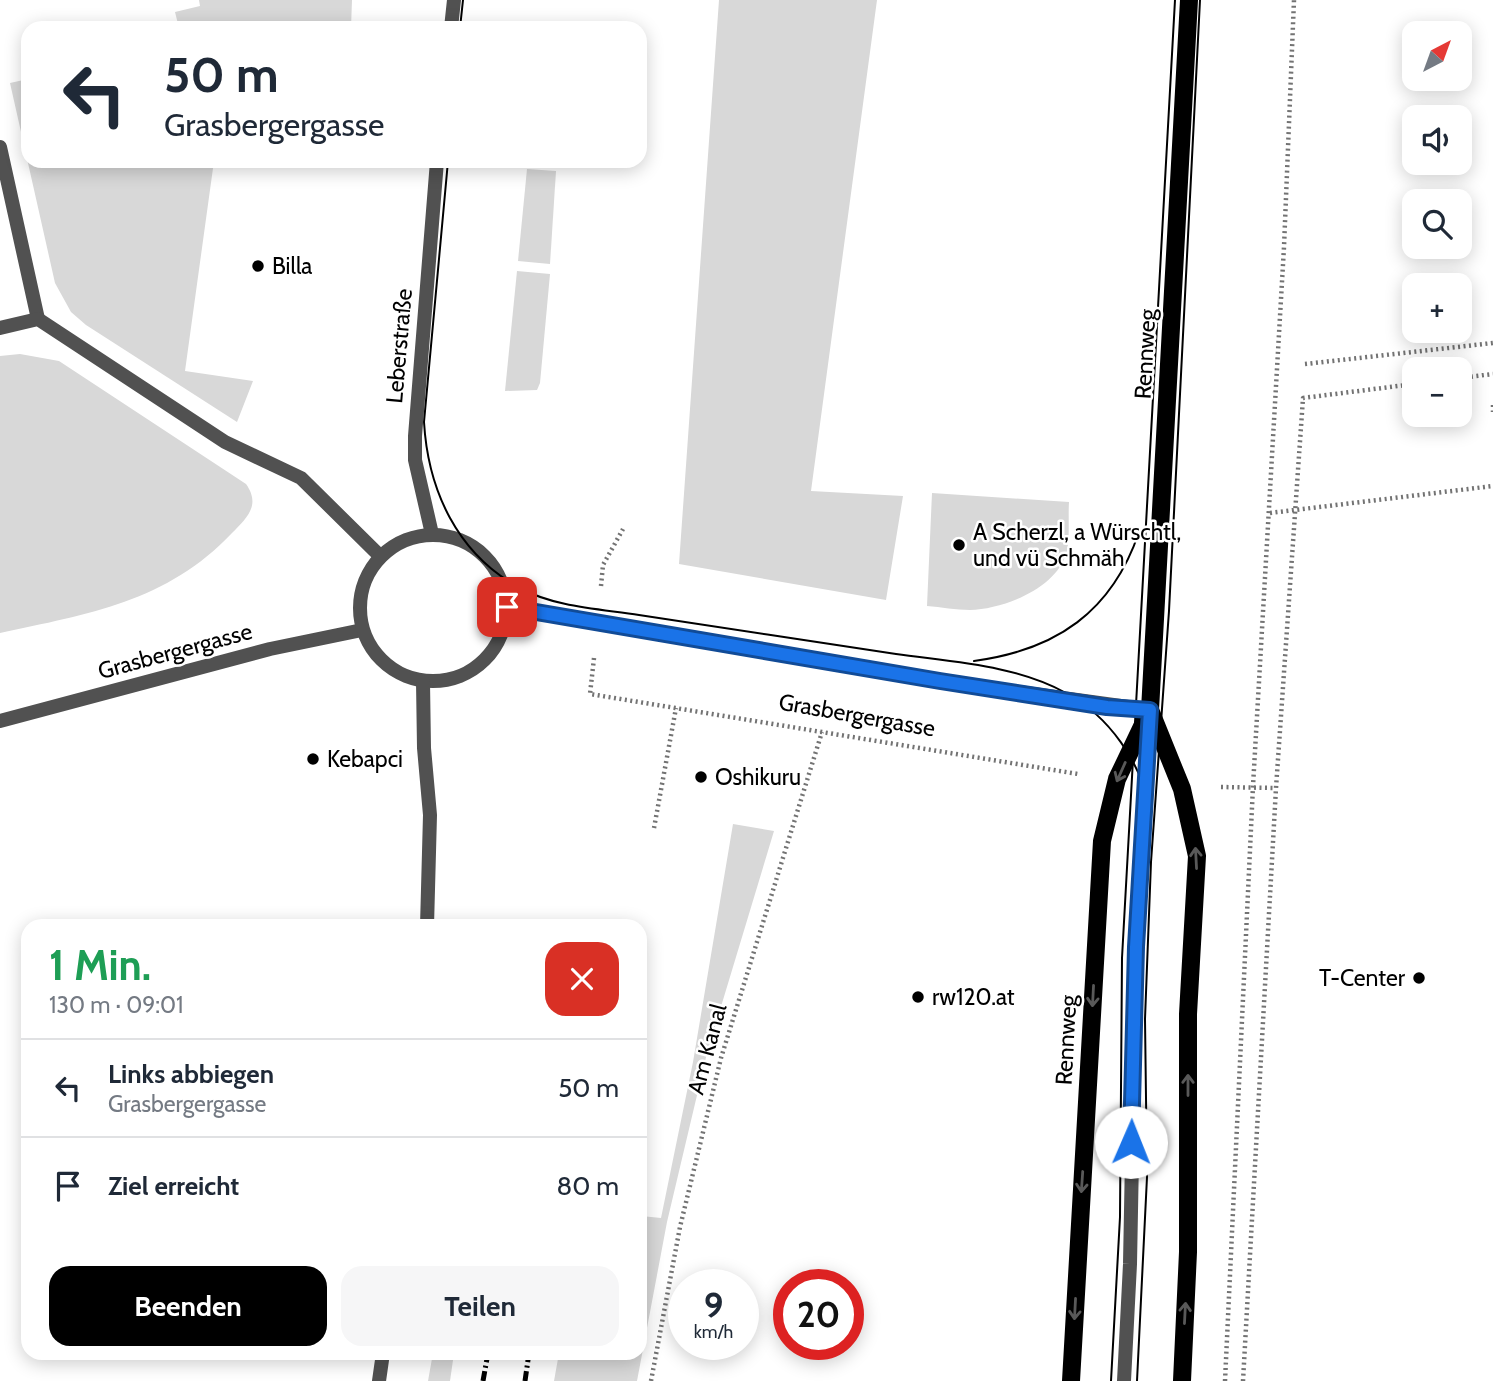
<!DOCTYPE html>
<html lang="de">
<meta charset="utf-8">
<style>
:root{--surface:#fff;--page:#f6f6f7;--text:#1f2937;--muted:#747a83;--line:#e0e1e3;--accent:#000}
body{margin:0;font-family:Cabin,sans-serif;background:var(--page);color:var(--text);height:100vh;display:flex;flex-direction:column;font-size:26px;white-space:nowrap}
*{box-sizing:border-box;margin:0}
p{font-size:23px;color:var(--muted)}
.icon{flex:none;width:38px;height:38px;fill:none;stroke:currentColor;stroke-width:2;stroke-linecap:round;stroke-linejoin:round}
.map{position:relative;flex:1;overflow:hidden}
.drawer{position:absolute;left:21px;top:919px;width:626px;height:441px;display:flex;flex-direction:column;background:var(--surface);border-radius:21px;box-shadow:0 4px 18px #0003}
.drawer>*{flex:none}
.banner{position:absolute;left:21px;top:21px;width:626px;height:147px;border-radius:21px;box-shadow:0 4px 18px #0003;background:#fff;color:var(--text);overflow:hidden}
.needle{width:46px;rotate:41deg}
.tools{position:absolute;left:1402px;top:21px;display:grid;gap:14px}
.tools a{display:grid;place-items:center;width:70px;height:70px;border-radius:14px;background:var(--surface);box-shadow:0 4px 18px #0003;font-size:35px}
.speed{position:absolute;left:668px;top:1269px;display:flex;gap:14px;font-size:35px;font-weight:700;text-align:center}
.speed>*{display:grid;place-content:center;width:91px;height:91px;border-radius:50%;background:var(--surface);box-shadow:0 4px 18px #0003;line-height:1}
.speed small{font-size:18px;font-weight:400}
.speed .limit{border:10px solid #d22;background:#fff;color:#111}
.pin{position:absolute;display:grid;place-items:center;width:60px;height:60px;color:#fff;margin:-30px;border-radius:14px;box-shadow:0 4px 10px #0006}
.me{position:absolute;width:77px;margin:-38px;rotate:1deg;stroke-linejoin:round;filter:drop-shadow(0 0 5px #0008)}
.turn{display:flex;align-items:center;gap:24px;height:147px;padding:0 28px;font-size:32px}
.turn .icon{width:91px;height:91px;stroke-width:2.5}
.turn b{display:block;font-size:49px;line-height:60px}
.round{display:grid;place-items:center;flex:none;width:74px;height:74px;border-radius:21px;background:var(--page)}
.overview{display:flex;align-items:center;justify-content:space-between;height:119px;padding:0 28px}
h1{font-size:42px;font-weight:700;line-height:52px;color:#1e9e55}
.primary-button{display:flex;gap:14px;margin-top:auto;padding:14px 28px}
.primary-button a{flex:1;height:80px;border-radius:21px;background:var(--accent);color:#fff;font-size:28px;font-weight:700;line-height:80px;text-align:center}
.primary-button a+a{background:var(--page);color:var(--text)}
ul{padding:0;list-style:none}
li{display:flex;align-items:center;gap:21px;height:98px;padding:0 28px;border-top:2px solid var(--line)}
li div{flex:1}
li b{display:block;font-size:26px}
li em{font-style:normal}
.map>svg:first-child{display:block}
</style>
<div class="map">
<svg width="1493" height="1381" viewBox="0 0 1493 1381">
<rect width="100%" height="100%" fill="#fff"/>
<!-- green -->
<g fill="#d8d8d8">
<polygon points="199,0 352,0 351,28 179,28 175,12 200,6"/>
<polygon points="719,0 877,0 811,491 903,496 886,600 679,564"/>
<polygon points="28,79 28,161 214,161 185,371 253,381 237,422 86,325 71,312 55,283 10,83"/>
<polygon points="527,169 556,171 550,264 518,261"/>
<polygon points="517,271 550,274 540,383 537,390 505,391"/>
<path d="M20,354l39,7 187,123c15,21 1,34 -14,49 -65,69 -144,81 -232,100v-277z"/>
<path d="M932,493l137,9c-1,15 1,34 -2,49 -9,37 -63,58 -97,59 -14,0 -29,-3 -43,-4z"/>
<polygon points="733,824 774,831 707,1053 667,1222 637,1381 554,1381 559,1353 640,1353 641,1216 661,1218 693,1062"/>
<polygon points="433,1353 454,1353 450,1381 428,1381"/>
</g>
<g fill="none" stroke-linecap="round" stroke-linejoin="round">
<!-- path -->
<g stroke="#737373" stroke-width="4.5" stroke-dasharray="2 3.5" stroke-linecap="butt">
<polyline points="1305,364 1493,343"/>
<polyline points="1460,378 1493,374"/>
<polyline points="1493,405 1493,412"/>
<polyline points="1270,513 1493,486"/>
<polyline points="601,586 603,565 623,529"/>
<polyline points="594,658 590,694 1078,774"/>
<polyline points="1221,787 1276,788"/>
<polyline points="654,828 676,708"/>
<polyline points="651,1381 680,1227 721,1058 822,732"/>
<polyline points="1225,1381 1253,786 1284,247 1294,0"/>
<polyline points="1243,1381 1276,788 1303,398 1414,384"/>
</g>
<!-- service -->
<g stroke="#515151" stroke-width="14">
<polyline points="0,147 38,319"/>
<polyline points="0,328 38,319 225,442 301,478 380,556"/>
<polyline points="1124,1381 1130,1264 1136,947 1150,715"/>
</g>
<!-- minor -->
<polyline stroke="#515151" stroke-width="14" points="0,721 270,649 362,630"/>
<!-- tertiary -->
<g stroke="#515151" stroke-width="14">
<polyline points="451,28 454,0"/>
<polyline points="432,534 415,460 415,436 437,161"/>
<circle cx="433" cy="608" r="73"/>
<polyline points="507,607 940,681 1150,710"/>
<polyline points="423,682 424,748 430,815 427,926"/>
<polyline points="379,1381 383,1353"/>
</g>
<!-- primary -->
<g stroke="#000" stroke-width="18">
<polyline points="1150,710 1182,789 1197,856 1188,1014 1188,1252 1182,1381"/>
<polyline points="1071,1381 1102,841 1117,779 1150,710 1189,0"/>
</g>
<!-- tram -->
<g stroke="#000" stroke-width="2">
<polyline points="460,28 463,0"/>
<path d="M448,161l-24,261c4,68 33,132 96,166 34,19 81,21 119,27 86,13 171,26 257,39 56,8 120,11 170,39 43,23 75,69 84,117"/>
<path d="M974,661c82,-11 138,-49 165,-129"/>
<polyline points="1111,1381 1120,1217 1122,958 1175,0"/>
<polyline points="1137,1381 1147,1177 1145,1019 1151,862 1169,611 1200,0"/>
</g>
<!-- rail -->
<g stroke="#000" stroke-width="5" stroke-dasharray="10 3.5 2 3.5" stroke-linecap="butt">
<polyline points="483,1381 488,1353"/>
<polyline points="525,1381 529,1353"/>
</g>
</g>
<!-- one-way arrows -->
<defs><path id="oneway-shaft" d="M-6 0H5M1.5-3L5.5 0L1.5 3" fill="none" stroke-width="1.6" stroke-linecap="round" stroke-linejoin="round" transform="scale(1.75)"/></defs>
<g stroke="#595959">
<use href="#oneway-shaft" transform="translate(1121 772) rotate(114)"/>
<use href="#oneway-shaft" transform="translate(1196 858) rotate(-93)"/>
<use href="#oneway-shaft" transform="translate(1093 996) rotate(93)"/>
<use href="#oneway-shaft" transform="translate(1188 1085) rotate(-90)"/>
<use href="#oneway-shaft" transform="translate(1082 1182) rotate(94)"/>
<use href="#oneway-shaft" transform="translate(1075 1309) rotate(93)"/>
<use href="#oneway-shaft" transform="translate(1185 1313) rotate(-87)"/>
</g>
<g fill="none" stroke-linecap="round" stroke-linejoin="round">
<!-- route casing -->
<g stroke="#114b97" stroke-width="18">
<polyline id="route" points="507,607 940,681 1107,707 1150,710 1136,947 1131,1142"/>
</g>
<!-- route -->
<use href="#route" stroke="#1a73e8" stroke-width="12"/>
</g>
<!-- markers -->
<g fill="#000" stroke="#fff" stroke-width="2.5">
<circle cx="258" cy="266" r="7"/>
<circle cx="959" cy="545" r="7"/>
<circle cx="313" cy="759" r="7"/>
<circle cx="701" cy="777" r="7"/>
<circle cx="1419" cy="978" r="7"/>
<circle cx="918" cy="997" r="7"/>
</g>
<g text-anchor="middle" dominant-baseline="central" stroke-width="5" stroke-linejoin="round" paint-order="stroke">
<!-- poi labels -->
<g font-size="23" fill="#000" stroke="#fff" text-anchor="start">
<text x="272" y="266">Billa</text>
<text x="973" y="532">A Scherzl, a Würschtl,<tspan x="973" dy="26">und vü Schmäh</tspan></text>
<text x="327" y="759">Kebapci</text>
<text x="715" y="777">Oshikuru</text>
<text x="1405" y="978" text-anchor="end">T-Center</text>
<text x="932" y="997">rw120.at</text>
</g>
<!-- street labels -->
<g font-size="23" fill="#000" stroke="#fff">
<text transform="translate(399 346) rotate(-85)">Leberstraße</text>
<text transform="translate(1145 354) rotate(-87)">Rennweg</text>
<text transform="translate(175 651) rotate(-15)">Grasbergergasse</text>
<text transform="translate(857 715) rotate(10)">Grasbergergasse</text>
<text transform="translate(1066 1040) rotate(-87)">Rennweg</text>
<text transform="translate(707 1049) rotate(-75)">Am Kanal</text>
</g>
</g>
</svg>
<div class="tools">
<a><svg class="needle" viewBox="-14 -14 28 28"><path d="M0-13l5 13h-10z" fill="#e53935"/><path d="M0 13l5-13h-10z" fill="#747a83"/></svg></a>
<a><svg class="icon" aria-label="sound" viewBox="0 0 24 24"><path d="M4 9h4l5-4v14l-5-4H4zM17 9q2 3 0 6"/></svg></a>
<a><svg class="icon" aria-label="search" viewBox="0 0 24 24"><circle cx="10" cy="10" r="6"/><path d="M15 15l6 6"/></svg></a>
<a>+</a>
<a>−</a>
</div>
<div class="speed"><div>9<small>km/h</small></div><div class="limit">20</div></div>
<div class="pin" style="left:507px;top:607px;background:#d93025"><svg class="icon" aria-label="arrive" viewBox="0 0 24 24"><path d="M6 21V4h12l-3 4 3 4H6"/></svg></div>
<svg class="me" style="left:1131px;top:1142px" viewBox="-20 -20 40 40"><circle r="19" fill="#fff"/><path d="M0-13L10 11 0 6-10 11z" fill="#1a73e8"/></svg>
<div class="banner">
<div class="turn"><svg class="icon" aria-label="left" viewBox="0 0 24 24"><path d="M17 20v-9H6M10 6l-5 5 5 5"/></svg><div><b>50 m</b>Grasbergergasse</div></div>
</div>
<section class="drawer">
<div class="overview"><div><h1>1 Min.</h1><p>130 m · 09:01</p></div><a class="round" style="background:#d93025;color:#fff"><svg class="icon" aria-label="close" viewBox="0 0 24 24"><path d="M6 6l12 12M18 6L6 18"/></svg></a></div>
<ul>
<li><svg class="icon" aria-label="left" viewBox="0 0 24 24"><path d="M17 20v-9H6M10 6l-5 5 5 5"/></svg><div><b>Links abbiegen</b><p>Grasbergergasse</p></div><em>50 m</em></li>
<li><svg class="icon" aria-label="arrive" viewBox="0 0 24 24"><path d="M6 21V4h12l-3 4 3 4H6"/></svg><div><b>Ziel erreicht</b></div><em>80 m</em></li>
</ul>
<div class="primary-button"><a>Beenden</a><a>Teilen</a></div>
</section>
</div>
